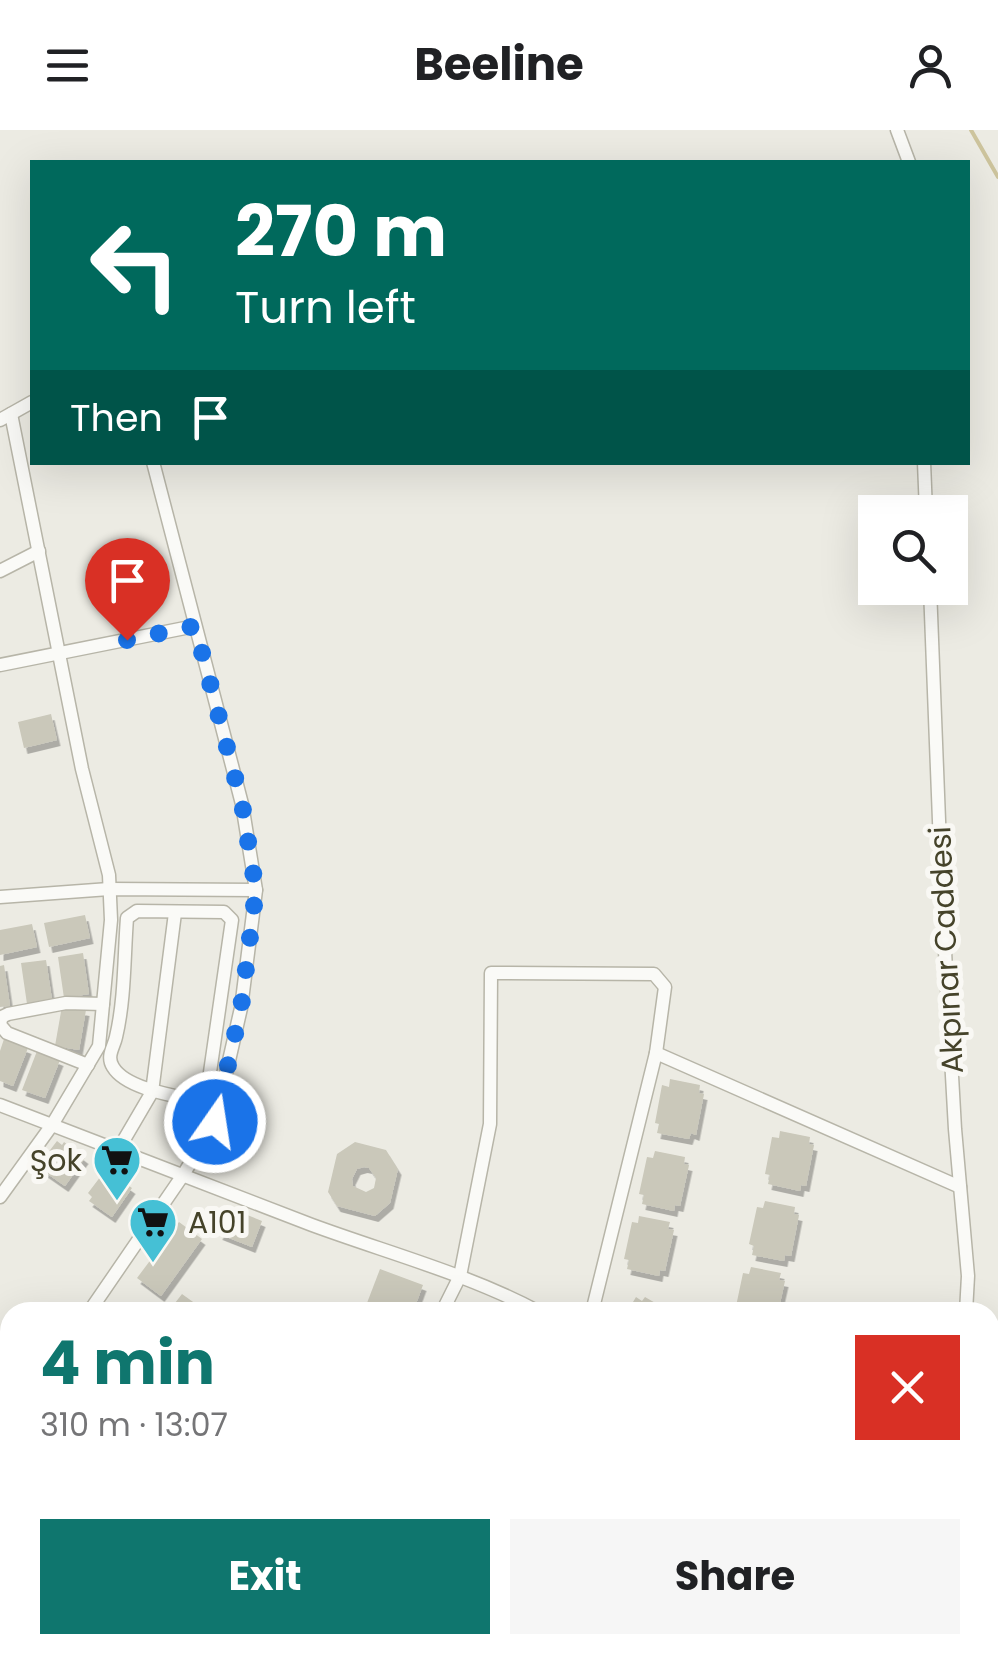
<!DOCTYPE html>
<meta charset="utf-8">
<style>
:root{--surface:#fff;--page:#f6f6f6;--text:#202124;--muted:#757577;--accent:#0f766e}
body{margin:0;font-family:Poppins,sans-serif;background:var(--page);color:var(--text);height:100vh;display:flex;flex-direction:column;font-size:38px;white-space:nowrap}
*{box-sizing:border-box;margin:0}
p{font-size:32px;color:var(--muted)}
.icon{flex:none;width:55px;height:55px;fill:none;stroke:currentColor;stroke-width:2;stroke-linecap:round;stroke-linejoin:round}
.map{position:relative;flex:1;overflow:hidden}
.side{position:absolute;left:0px;top:1172px;width:1000px;height:352px;display:flex;flex-direction:column;background:var(--surface);border-radius:30px 30px 0 0;box-shadow:0 10px 40px #0002}
.side>*{flex:none}
.top-card{position:absolute;left:30px;top:30px;width:940px;height:305px;border-radius:0px;box-shadow:0 10px 40px #0002;background:#00695c;color:#fff;overflow:hidden}
.controls{position:absolute;left:858px;top:365px;display:grid;gap:20px}
.controls a{display:grid;place-items:center;width:110px;height:110px;border-radius:0px;background:var(--surface);box-shadow:0 10px 40px #0002;font-size:50px}
.pin{position:absolute;display:grid;place-items:center;width:85px;height:85px;color:#fff;margin:-102px -42px;border-radius:50% 50% 50% 0;rotate:-45deg;box-shadow:0 0 10px #0007}
.pin .icon{rotate:45deg}
.me{position:absolute;width:110px;margin:-55px;rotate:13deg;stroke-linejoin:round;filter:drop-shadow(0 0 8px #0008)}
.turn{display:flex;align-items:center;gap:35px;height:210px;padding:0 40px;font-size:45px}
.turn .icon{width:130px;height:130px;stroke-width:2.5}
.turn b{display:block;font-size:70px;line-height:85px}
.then{display:flex;align-items:center;height:95px;padding:0 40px;background:#0003;gap:20px;font-size:38px}
.round{display:grid;place-items:center;flex:none;width:105px;height:105px;border-radius:0px;background:var(--page)}
.summary{display:flex;align-items:center;justify-content:space-between;height:170px;padding:0 40px}
h1{font-size:60px;font-weight:700;line-height:75px;color:var(--accent)}
.cta{display:flex;gap:20px;margin-top:auto;padding:20px 40px}
.cta a{flex:1;height:115px;border-radius:0px;background:var(--accent);color:#fff;font-size:40px;font-weight:700;line-height:115px;text-align:center}
.cta a+a{background:var(--page);color:var(--text)}
header{display:flex;justify-content:space-between;align-items:center;height:130px;padding:0 40px;background:var(--surface);font-size:45px;font-weight:700}
.map>svg:first-child{display:block}
</style>
<header><svg class="icon" aria-label="menu" viewBox="0 0 24 24"><path d="M4 6h16M4 12h16M4 18h16"/></svg>Beeline<svg class="icon" aria-label="person" viewBox="0 0 24 24"><circle cx="12" cy="8" r="4"/><path d="M4 21q1-7 8-7t8 7"/></svg></header>
<div class="map">
<svg width="998" height="1523" viewBox="0 0 998 1523">
<defs>
<filter id="shadow"><feDropShadow dx="3.5" dy="6" stdDeviation="0" flood-color="#0004"/></filter>
</defs>
<rect width="100%" height="100%" fill="#ecebe3"/>
<g fill="none" stroke-linecap="round" stroke-linejoin="round">
<!-- stream -->
<polyline stroke="#cdc49d" stroke-width="4" points="971,0 998,47"/>
</g>
<!-- building -->
<g fill="#cac8ba" fill-rule="evenodd" filter="url(#shadow)">
<polygon points="51,584 57,610 24,618 18,592"/>
<polygon points="85,785 90,808 49,817 44,793"/>
<polygon points="32,794 37,817 0,825 0,800"/>
<polygon points="83,823 89,864 64,868 58,827"/>
<polygon points="46,830 52,870 27,874 21,833"/>
<polygon points="4,835 10,876 0,877 0,836"/>
<polygon points="62,876 86,880 79,920 55,916"/>
<polygon points="4,909 28,918 13,956 0,951 0,921"/>
<polygon points="37,921 60,930 45,968 22,960"/>
<polygon points="670,949 700,955 699,963 704,964 696,1005 691,1003 689,1009 657,1003 659,994 655,993 662,955 669,957"/>
<polygon points="780,1001 810,1007 809,1014 814,1015 806,1056 801,1055 800,1061 768,1054 770,1045 765,1044 772,1007 779,1008"/>
<polygon points="57,1011 62,1015 64,1012 85,1028 65,1056 42,1040 46,1036 41,1032"/>
<path d="M355,1012l31,8 12,19 -8,34 -15,13 -38,-10 -9,-14 9,-38zM364,1037l5,1 7,10 -2,10 -8,4 -13,-6 -1,-7 5,-10z"/>
<polygon points="655,1021 685,1027 684,1034 689,1035 680,1076 675,1075 674,1081 642,1074 644,1065 639,1064 647,1027 653,1028"/>
<polygon points="104,1042 109,1046 111,1043 132,1058 112,1087 89,1071 92,1067 88,1063"/>
<polygon points="765,1071 795,1077 794,1084 799,1085 791,1126 785,1125 784,1131 752,1125 754,1116 749,1114 757,1077 763,1078"/>
<polygon points="230,1078 262,1091 252,1117 219,1104"/>
<polygon points="639,1086 670,1092 668,1099 674,1100 665,1141 660,1140 659,1146 627,1139 629,1130 624,1129 632,1092 638,1093"/>
<polygon points="179,1092 202,1109 161,1166 137,1148"/>
<polygon points="751,1137 781,1143 779,1150 785,1151 778,1182 735,1181 743,1143 749,1144"/>
<polygon points="380,1139 423,1155 413,1182 392,1182 367,1173"/>
<polygon points="182,1164 207,1182 168,1182"/>
<polygon points="636,1167 642,1171 645,1167 671,1182 627,1182"/>
<polygon points="10,1422 10,1459 2,1466 0,1430"/>
<polygon points="724,1515 761,1515 759,1519 766,1523 723,1523 721,1522"/>
</g>
<g fill="none" stroke-linecap="round" stroke-linejoin="round">
<!-- minor casing -->
<g stroke="#b7b5a8" stroke-width="15">
<g id="minor">
<polyline points="897,0 909,32"/>
<polyline points="0,290 32,272"/>
<polyline points="924,332 926,382"/>
<polyline points="0,441 39,421"/>
<polyline points="930,458 942,768 955,999 968,1146 966,1182"/>
<polyline points="0,535 195,496"/>
<polyline points="0,767 109,759 256,760"/>
<path d="M137,781l87,1 8,8 -25,173 -8,8c-23,-5 -73,-12 -86,-34 -7,-11 1,-20 3,-30 9,-38 8,-80 11,-119z"/>
<polyline points="0,893 2,887 8,884 66,873 103,874"/>
<polyline points="0,895 7,903 88,935"/>
<polyline points="656,923 960,1057"/>
<path d="M0,975c104,39 208,81 312,120 76,28 156,49 227,87"/>
<polyline points="118,1020 152,962 175,783"/>
<polyline points="0,1067 52,995 99,916 111,790 109,745 82,639 11,284"/>
<polyline points="89,1182 183,1045 215,992 241,878 256,760 242,674 153,332"/>
<polyline points="442,1182 460,1146 490,994 491,843 654,844 665,857 656,923 592,1182"/>
<polyline points="0,1225 10,1232"/>
<polyline points="0,1307 10,1293"/>
<polyline points="990,1406 998,1409"/>
<polyline points="0,1481 10,1495"/>
<polyline points="25,1515 31,1523"/>
<polyline points="96,1515 103,1523"/>
<polyline points="254,1515 261,1523"/>
<polyline points="525,1515 534,1523"/>
<polyline points="858,1515 875,1523"/>
<polyline points="178,1523 187,1515"/>
<polyline points="316,1523 325,1515"/>
<polyline points="441,1523 450,1515"/>
<polyline points="768,1523 772,1515"/>
<polyline points="920,1523 922,1515"/>
</g>
</g>
<!-- minor -->
<use href="#minor" stroke="#fafaf7" stroke-width="12"/>
</g>
<g fill="none" stroke-linecap="round" stroke-linejoin="round">
<!-- route -->
<polyline stroke="#1a73e8" stroke-width="18" stroke-dasharray="0 32.4" points="127,510 195,496 242,674 256,760 241,878 215,992"/>
</g>
<!-- icons -->
<defs>
<g id="supermarket-pin" transform="scale(2.5)"><path d="M0 17L-7.5 6A9.5 9.5 0 1 1 7.5 6Z" fill="#45c0d5" stroke="#f9f8f4"/><path d="M-6-5.5h2.5l.6 2H6L4.5 2H-2.5L-4.4-4H-6ZM-1.5 3.2a1.3 1.3 0 1 0 .1 0ZM3 3.2a1.3 1.3 0 1 0 .1 0Z" fill="#111"/></g>
</defs>
<g fill-rule="evenodd">
<use href="#supermarket-pin" x="117" y="1030"/>
<use href="#supermarket-pin" x="153" y="1092"/>
</g>
<g text-anchor="middle" dominant-baseline="central" stroke-width="10" stroke-linejoin="round" paint-order="stroke">
<!-- street labels -->
<g font-size="30" fill="#45432a" stroke="#f9f8f4">
<text transform="translate(946 820) rotate(-93)">Akpınar Caddesi</text>
</g>
<!-- poi labels -->
<g font-size="30" fill="#45432a" stroke="#f9f8f4" text-anchor="end">
<text x="82" y="1030">Şok</text>
<text x="188" y="1092" text-anchor="start">A101</text>
</g>
</g>
</svg>
<div class="controls">
<a><svg class="icon" aria-label="search" viewBox="0 0 24 24"><circle cx="10" cy="10" r="6"/><path d="M15 15l6 6"/></svg></a>
</div>
<div class="pin" style="left:127px;top:510px;background:#d93025"><svg class="icon" aria-label="arrive" viewBox="0 0 24 24"><path d="M6 21V4h12l-3 4 3 4H6"/></svg></div>
<svg class="me" style="left:215px;top:992px" viewBox="-20 -20 40 40"><circle r="17" fill="#1a73e8" stroke="#fff" stroke-width="3"/><path d="M0-11L8 9 0 5-8 9z" fill="#fff"/></svg>
<div class="top-card">
<div class="turn"><svg class="icon" aria-label="left" viewBox="0 0 24 24"><path d="M17 20v-9H6M10 6l-5 5 5 5"/></svg><div><b>270 m</b>Turn left</div></div>
<div class="then">Then<svg class="icon" aria-label="arrive" viewBox="0 0 24 24"><path d="M6 21V4h12l-3 4 3 4H6"/></svg></div>
</div>
<section class="side">
<div class="summary"><div><h1>4 min</h1><p>310 m · 13:07</p></div><a class="round" style="background:#d93025;color:#fff"><svg class="icon" aria-label="close" viewBox="0 0 24 24"><path d="M6 6l12 12M18 6L6 18"/></svg></a></div>
<div class="cta"><a>Exit</a><a>Share</a></div>
</section>
</div>
